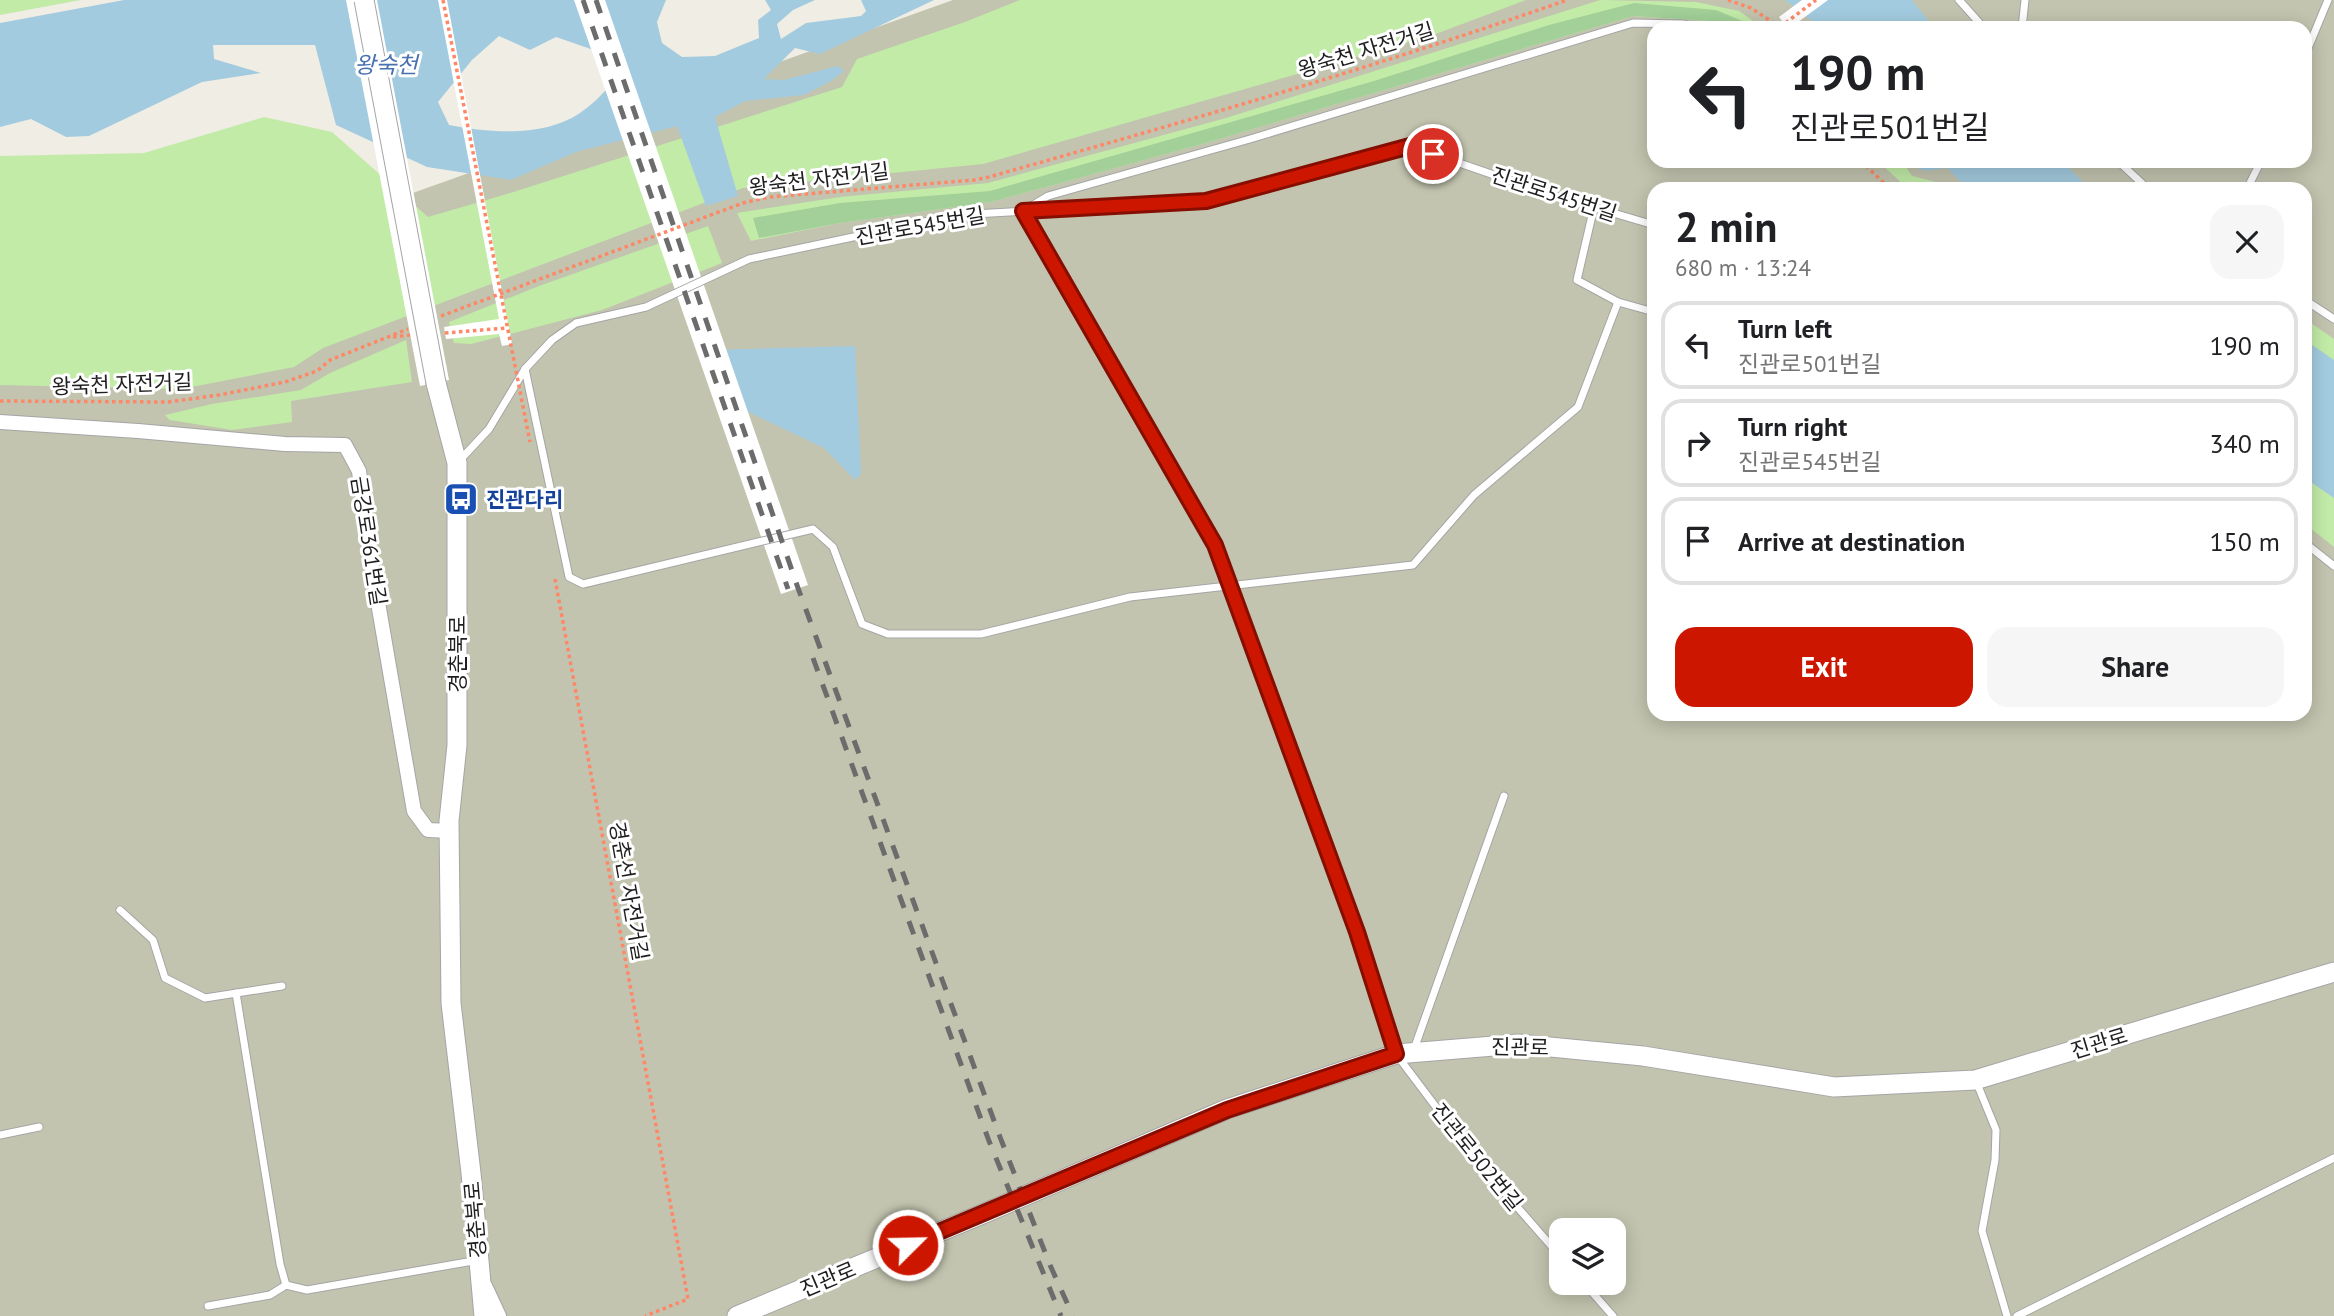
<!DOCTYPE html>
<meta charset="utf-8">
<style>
:root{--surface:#fff;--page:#f6f6f6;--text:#202124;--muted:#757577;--line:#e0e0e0;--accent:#cd1600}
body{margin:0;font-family:"PT Sans","Noto Sans KR",sans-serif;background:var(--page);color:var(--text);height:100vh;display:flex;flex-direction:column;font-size:26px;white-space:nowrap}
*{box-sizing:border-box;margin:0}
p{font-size:23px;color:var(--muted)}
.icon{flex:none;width:38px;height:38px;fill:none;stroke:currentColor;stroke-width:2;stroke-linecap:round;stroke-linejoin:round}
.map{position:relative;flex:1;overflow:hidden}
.details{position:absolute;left:1647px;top:182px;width:665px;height:539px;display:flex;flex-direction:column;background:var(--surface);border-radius:21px;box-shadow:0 4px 18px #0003}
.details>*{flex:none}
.top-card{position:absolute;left:1647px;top:21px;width:665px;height:147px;border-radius:21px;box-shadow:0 4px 18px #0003;background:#fff;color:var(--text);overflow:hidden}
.controls{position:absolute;left:1549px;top:1218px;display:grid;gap:14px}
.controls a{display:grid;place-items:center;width:77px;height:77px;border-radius:14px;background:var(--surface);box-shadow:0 4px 18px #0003;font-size:35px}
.pin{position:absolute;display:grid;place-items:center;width:60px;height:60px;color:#fff;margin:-30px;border:4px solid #fff;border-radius:50%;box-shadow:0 2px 7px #0007}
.me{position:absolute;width:77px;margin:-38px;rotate:67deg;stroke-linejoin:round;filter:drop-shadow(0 0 5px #0008)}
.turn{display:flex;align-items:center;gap:24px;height:147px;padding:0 28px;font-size:32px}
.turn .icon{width:91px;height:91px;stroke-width:2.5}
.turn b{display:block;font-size:49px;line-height:60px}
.round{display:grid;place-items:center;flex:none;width:74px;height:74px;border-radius:21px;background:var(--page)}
.overview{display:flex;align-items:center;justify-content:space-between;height:119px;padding:0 28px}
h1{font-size:42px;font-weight:600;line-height:52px}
.button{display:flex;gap:14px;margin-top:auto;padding:14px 28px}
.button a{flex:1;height:80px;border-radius:21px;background:var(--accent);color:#fff;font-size:28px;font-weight:600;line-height:80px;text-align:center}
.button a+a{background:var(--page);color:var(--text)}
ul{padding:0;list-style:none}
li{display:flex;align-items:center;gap:21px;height:88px;margin:0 14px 10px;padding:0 14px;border:4px solid var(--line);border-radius:21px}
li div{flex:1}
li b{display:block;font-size:26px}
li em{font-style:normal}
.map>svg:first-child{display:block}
</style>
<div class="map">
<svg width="2334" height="1316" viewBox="0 0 2334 1316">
<rect width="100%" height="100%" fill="#f0ede4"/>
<!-- construction -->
<path fill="#c2c4af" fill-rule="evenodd" d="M953,0h1381v1316h-2334v-1041l197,-5zM1654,28h651v133h-651zM1654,189h651v525h-651zM1561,1230h53v53h-53z"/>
<!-- grass -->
<g fill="#c2eba8">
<polygon points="0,0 81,0 0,15"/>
<polygon points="1020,0 1526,0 1433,35 983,164 743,188 323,348 294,367 181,389 0,385 0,156 144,153 264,117 332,132 428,217 507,194 842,87 857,59 965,22"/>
<polygon points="1600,0 1696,2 1739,11 1763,28 1728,28 1710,21 1633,16 1202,144 991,202 840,223 751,241 737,213 840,197 988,183 1226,118"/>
<polygon points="1878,161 1902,161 1912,176 1964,189 1908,189"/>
<polygon points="708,226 722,263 602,310 471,344 454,343 449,322 539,286"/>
<polygon points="2305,319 2334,339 2334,547 2305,524"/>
<polygon points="406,340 412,382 291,401 292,422 232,430 170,420 165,415 212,404 301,390 330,373"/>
</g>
<!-- forest -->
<polygon fill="#a2d098" points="1634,3 1716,10 1759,28 1728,28 1710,21 1633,16 1202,144 991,202 840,223 759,238 753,218 840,203 990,191 1374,81 1549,25"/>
<!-- water -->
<g fill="#a3cbdf" fill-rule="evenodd">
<path d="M124,0h542l-9,22 5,21 20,14 33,-1 44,-18 -1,-18 13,-10 -6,-10h50l-22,10 -16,14 4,15 25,-16 55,-7 5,-5 -5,-11h73l-114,54 -25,-6 -31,31 20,1 54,-14 6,5 -13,10 -27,14 -59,6 -30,16 23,79 -32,10 -29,-80 -101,26 -65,28 -84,-13 -91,-42 -21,-80h-102l1,14 47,14 -59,9 -113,54 -23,1 -35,-18 -31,8v-104zM499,36l31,14 26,-13 52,18 8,25c-11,10 -20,22 -32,30 -36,28 -93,23 -135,15l-11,-23 34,-42z"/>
<polygon points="1785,0 1912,0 1934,28 1816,28 1811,20"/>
<polygon points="1911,161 2062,161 2090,189 1968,189 1947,168 1925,171 1914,167"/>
<polygon points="2305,340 2334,360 2334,498 2305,478"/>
<polygon points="855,346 861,474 855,480 824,448 715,396 710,350"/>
</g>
<!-- pier -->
<g fill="#fff">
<polygon points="346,0 377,0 449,380 420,386"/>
<polygon points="438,0 447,0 512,344 502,346 499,334 446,339 444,327 499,319"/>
<polygon points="574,0 605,0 808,585 781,594"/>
<polygon points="1802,0 1828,0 1790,28 1787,28 1779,17"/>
</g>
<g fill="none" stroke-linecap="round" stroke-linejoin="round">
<!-- service casing -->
<g stroke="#a5a5a5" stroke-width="9">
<g id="service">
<polyline points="1959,0 1984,28"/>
<polyline points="2022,28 2025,0"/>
<polyline points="2305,65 2306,53 2328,0"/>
<polyline points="2118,161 2148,189"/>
<polyline points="2247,189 2261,161"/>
<polyline points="1594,207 1577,280 1618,302 1654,312"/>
<polyline points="2305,300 2334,319"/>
<polyline points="525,369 569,577 583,584 813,529 833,547 862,624 888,634 981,634 1130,597 1413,565 1474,495 1578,407 1618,302"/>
<polyline points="460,460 489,429 525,369 552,340 576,323 646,307 749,259 957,215 1206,201 1410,146 1549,194 1654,225"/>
<polyline points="2305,543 2334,566"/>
<polyline points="120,910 153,940 165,978 205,998 282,986"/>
<polyline points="236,993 280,1264 286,1285 307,1290 479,1260"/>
<polyline points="1413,1052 1504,796"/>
<polyline points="1976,1081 1996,1130 1995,1160 1982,1231 2007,1316"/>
<polyline points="0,1135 39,1127"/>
<polyline points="1561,1257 1476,1160 1396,1054 1357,932 1215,545 1023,211 1048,196 1250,139 1633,23 1684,24 1697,28"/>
<polyline points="1584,1283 1613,1316"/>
<polyline points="208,1306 270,1295 286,1285"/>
<polyline points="2017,1316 2334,1158"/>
</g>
</g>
<!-- minor casing -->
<g stroke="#a5a5a5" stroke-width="16">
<g id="minor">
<polyline points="0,422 138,431 285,444 345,445 359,471 371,562 414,811 428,830 450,831"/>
<polyline points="485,1286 499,1316"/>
</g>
</g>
<!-- tertiary casing -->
<g stroke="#a5a5a5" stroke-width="21">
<g id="tertiary">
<polyline points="436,383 457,463 457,745 449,821 451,1003 471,1173 484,1316"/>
<polyline points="737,1316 985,1213 1227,1109 1396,1054 1518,1044 1643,1056 1834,1087 1975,1080 2334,972"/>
</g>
</g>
<!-- path -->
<g stroke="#fe8767" stroke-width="3.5" stroke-dasharray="3.5 3.5" stroke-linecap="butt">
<polyline points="1728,0 1751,8 1781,28"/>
<polyline points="1780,27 1816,0"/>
<polyline points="1861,161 1890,189"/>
<path d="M441,316l302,-113 26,-6 205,-17 15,-3c194,-55 388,-110 578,-177"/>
<polyline points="445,333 506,328"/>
<polyline points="393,337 410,335"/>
<polyline points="0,401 168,402 219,395 285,382 317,371 330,360 408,329"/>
<polyline points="555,579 688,1299 645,1316"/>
</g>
<!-- service -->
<use href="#service" stroke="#fff" stroke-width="7"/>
<!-- minor -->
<use href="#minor" stroke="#fff" stroke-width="14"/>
<!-- tertiary -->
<use href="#tertiary" stroke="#fff" stroke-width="19"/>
<!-- rail -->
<g stroke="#6c6c6c" stroke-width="5" stroke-dasharray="14 14" stroke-linecap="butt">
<polyline points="583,0 788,589"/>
<polyline points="596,0 798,588 1000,1137 1050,1265 1073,1316"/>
<polyline points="813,658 989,1141 1061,1316"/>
</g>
<!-- tertiary-bridge casing -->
<g stroke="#a5a5a5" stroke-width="21" stroke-linecap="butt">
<polyline id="tertiary-bridge" points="364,0 436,383"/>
</g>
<!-- path-bridge -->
<polyline stroke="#fe8767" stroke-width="3.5" stroke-dasharray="3.5 3.5" stroke-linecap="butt" points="443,0 530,442"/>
<!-- tertiary-bridge -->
<use href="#tertiary-bridge" stroke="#fff" stroke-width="19"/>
</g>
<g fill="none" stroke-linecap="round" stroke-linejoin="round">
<!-- route casing -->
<g stroke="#850e00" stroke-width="18">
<polyline id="route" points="908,1245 1227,1110 1396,1054 1357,932 1215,545 1023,211 1206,201 1410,146 1433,154"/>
</g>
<!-- route -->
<use href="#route" stroke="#cd1600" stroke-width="12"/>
</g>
<!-- icons -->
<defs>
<g id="bus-square" transform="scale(1.75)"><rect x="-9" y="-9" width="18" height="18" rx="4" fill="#1a4fb4" stroke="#fff"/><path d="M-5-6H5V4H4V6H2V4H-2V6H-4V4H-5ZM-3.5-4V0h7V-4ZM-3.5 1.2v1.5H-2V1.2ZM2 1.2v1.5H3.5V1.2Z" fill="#fff"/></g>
</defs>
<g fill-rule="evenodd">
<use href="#bus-square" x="461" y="499"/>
</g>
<g text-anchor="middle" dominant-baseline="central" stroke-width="6" stroke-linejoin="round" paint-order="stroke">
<!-- street labels -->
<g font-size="21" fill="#1e1e1e" stroke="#fff">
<text transform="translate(1366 50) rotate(-17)">왕숙천 자전거길</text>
<text transform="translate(819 179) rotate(-7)">왕숙천 자전거길</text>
<text transform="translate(1554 194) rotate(18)">진관로545번길</text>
<text transform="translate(920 226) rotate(-10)">진관로545번길</text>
<text transform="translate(122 384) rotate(-2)">왕숙천 자전거길</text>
<text transform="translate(369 541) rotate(81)">금강로361번길</text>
<text transform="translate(457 654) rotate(-90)">경춘북로</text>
<text transform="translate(629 891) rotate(80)">경춘선 자전거길</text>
<text transform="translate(2099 1043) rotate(-17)">진관로</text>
<text transform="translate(1520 1047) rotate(1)">진관로</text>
<text transform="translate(1477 1157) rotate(51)">진관로502번길</text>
<text transform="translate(475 1220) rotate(-95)">경춘북로</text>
<text transform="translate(828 1279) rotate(-23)">진관로</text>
</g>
<!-- transit labels -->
<g font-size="21" font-weight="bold" fill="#164399" stroke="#fff" text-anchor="start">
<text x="486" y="499">진관다리</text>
</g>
<!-- water labels -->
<g font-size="23" font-style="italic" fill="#4871b1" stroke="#fff">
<text x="386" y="64">왕숙천</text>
</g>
</g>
</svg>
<div class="controls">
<a><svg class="icon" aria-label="layers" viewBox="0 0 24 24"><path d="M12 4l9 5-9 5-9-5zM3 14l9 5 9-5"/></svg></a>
</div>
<div class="pin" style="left:1433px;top:154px;background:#d93025"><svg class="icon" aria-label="arrive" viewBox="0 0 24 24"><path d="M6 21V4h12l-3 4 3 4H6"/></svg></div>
<svg class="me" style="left:908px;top:1245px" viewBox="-20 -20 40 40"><circle r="17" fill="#cd1600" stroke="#fff" stroke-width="3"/><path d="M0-11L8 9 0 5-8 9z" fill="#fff"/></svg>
<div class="top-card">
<div class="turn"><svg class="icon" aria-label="left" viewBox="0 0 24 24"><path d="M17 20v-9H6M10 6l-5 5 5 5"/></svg><div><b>190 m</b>진관로501번길</div></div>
</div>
<section class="details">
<div class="overview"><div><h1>2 min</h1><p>680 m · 13:24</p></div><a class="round"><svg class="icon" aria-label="close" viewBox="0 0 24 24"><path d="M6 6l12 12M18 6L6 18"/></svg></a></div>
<ul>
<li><svg class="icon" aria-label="left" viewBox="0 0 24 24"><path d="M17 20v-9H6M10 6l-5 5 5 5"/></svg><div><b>Turn left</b><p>진관로501번길</p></div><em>190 m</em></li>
<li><svg class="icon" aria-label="right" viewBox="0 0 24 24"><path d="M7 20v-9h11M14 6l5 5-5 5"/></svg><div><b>Turn right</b><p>진관로545번길</p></div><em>340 m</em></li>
<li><svg class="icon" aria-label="arrive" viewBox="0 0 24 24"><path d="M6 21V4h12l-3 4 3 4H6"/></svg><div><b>Arrive at destination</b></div><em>150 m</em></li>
</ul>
<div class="button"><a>Exit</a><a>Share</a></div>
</section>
</div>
